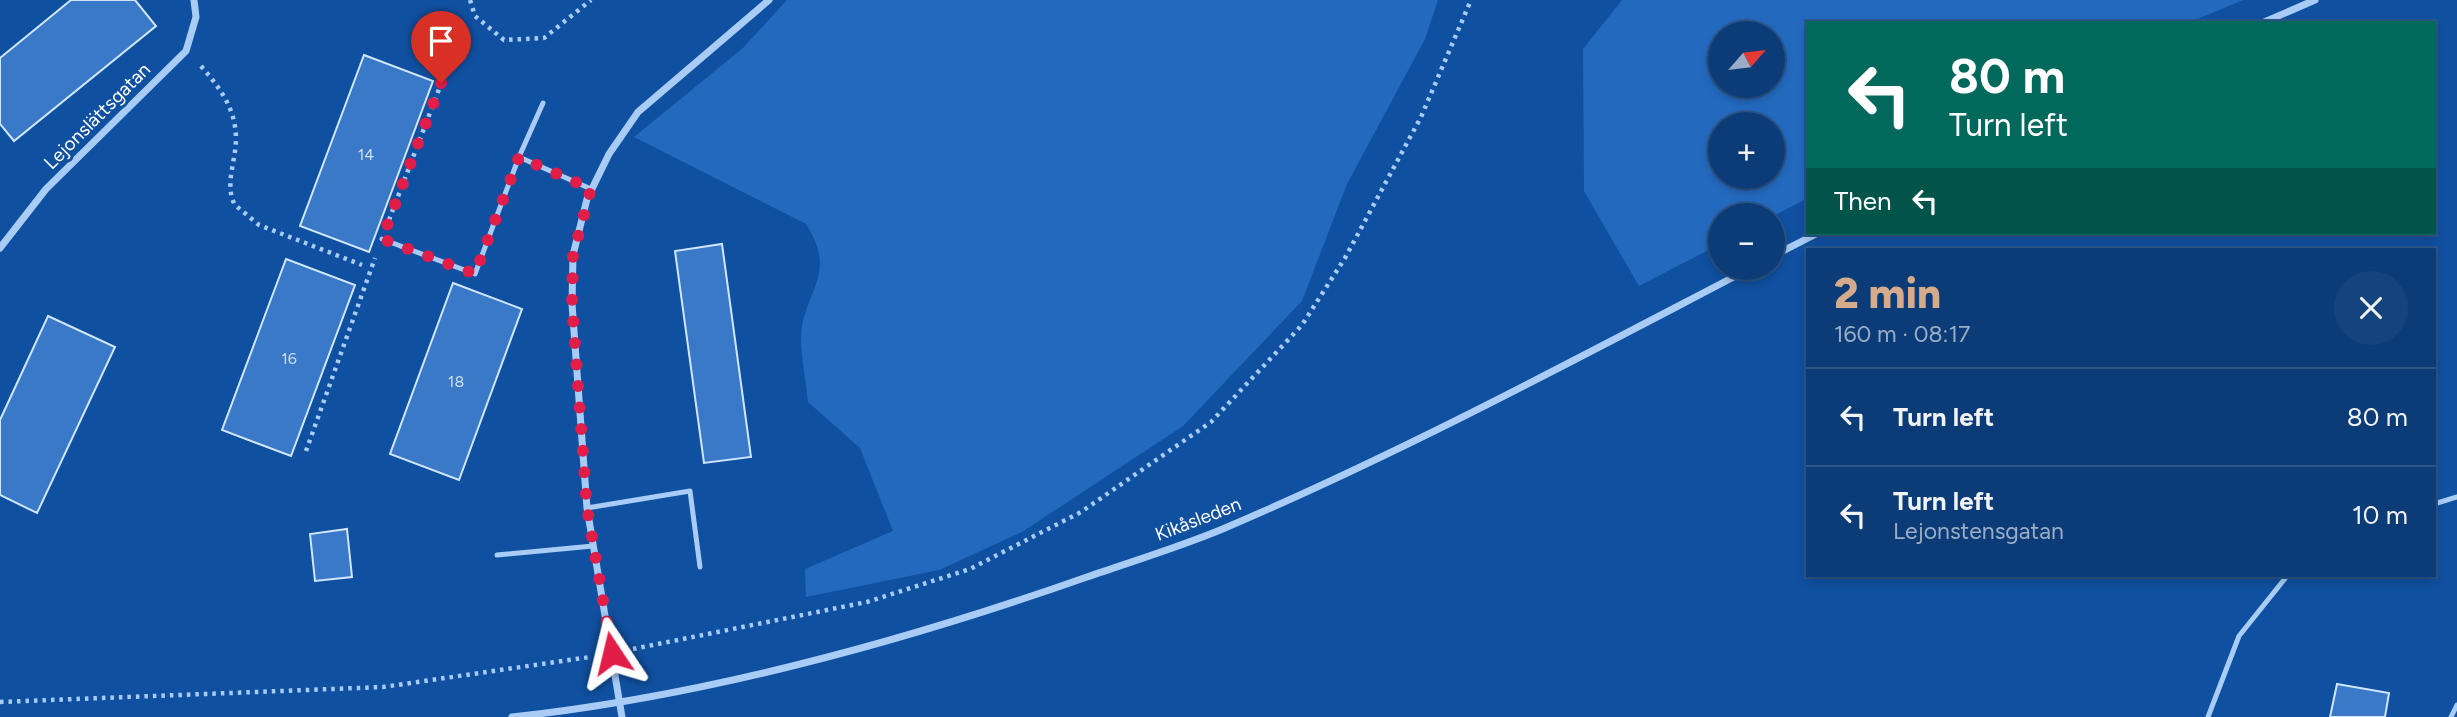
<!DOCTYPE html>
<meta charset="utf-8">
<style>
:root{--surface:#0c3c78;--page:#15437d;--text:#f1f3f6;--muted:#9aadc6;--line:#2c568a;--accent:#d6ab8b}
body{margin:0;font-family:Figtree,sans-serif;background:var(--page);color:var(--text);height:100vh;display:flex;flex-direction:column;font-size:26px;white-space:nowrap}
*{box-sizing:border-box;margin:0}
p{font-size:23px;color:var(--muted)}
.icon{flex:none;width:38px;height:38px;fill:none;stroke:currentColor;stroke-width:2;stroke-linecap:round;stroke-linejoin:round}
.map{position:relative;flex:1;overflow:hidden}
.sheet{position:absolute;left:1806px;top:248px;width:630px;height:329px;display:flex;flex-direction:column;background:var(--surface);border-radius:0px;box-shadow:0 4px 10px #0003,0 0 0 2px var(--line)}
.sheet>*{flex:none}
.guide{position:absolute;left:1806px;top:21px;width:630px;height:214px;border-radius:0px;box-shadow:0 4px 10px #0003,0 0 0 2px var(--line);background:#00695c;color:#fff;overflow:hidden}
.needle{width:46px;rotate:62deg}
.fabs{position:absolute;left:1708px;top:21px;display:grid;gap:14px}
.fabs a{display:grid;place-items:center;width:77px;height:77px;border-radius:50%;background:var(--surface);box-shadow:0 4px 10px #0003,0 0 0 2px var(--line);font-size:35px}
.pin{position:absolute;display:grid;place-items:center;width:60px;height:60px;color:#fff;margin:-72px -30px;border-radius:50% 50% 50% 0;rotate:-45deg;box-shadow:0 0 7px #0007}
.pin .icon{rotate:45deg}
.me{position:absolute;width:77px;margin:-38px;rotate:350deg;stroke-linejoin:round;filter:drop-shadow(0 0 5px #0008)}
.turn{display:flex;align-items:center;gap:24px;height:147px;padding:0 28px;font-size:32px}
.turn .icon{width:91px;height:91px;stroke-width:2.5}
.turn b{display:block;font-size:49px;line-height:60px}
.then{display:flex;align-items:center;height:66px;padding:0 28px;background:#0003;gap:14px;font-size:26px}
.round{display:grid;place-items:center;flex:none;width:74px;height:74px;border-radius:37px;background:var(--page)}
.overview{display:flex;align-items:center;justify-content:space-between;height:119px;padding:0 28px}
h1{font-size:42px;font-weight:800;line-height:52px;color:var(--accent)}
ul{padding:0;list-style:none}
li{display:flex;align-items:center;gap:21px;height:98px;padding:0 28px;border-top:2px solid var(--line)}
li div{flex:1}
li b{display:block;font-size:26px}
li em{font-style:normal}
.map>svg:first-child{display:block}
</style>
<div class="map">
<svg width="2457" height="717" viewBox="0 0 2457 717">
<rect width="100%" height="100%" fill="#1050a0"/>
<!-- green -->
<g fill="#236abf" fill-rule="evenodd">
<path d="M787,0h651l-13,39 -78,145 -45,117 -119,125 -161,106 -83,38 -133,27 -1,-28 88,-38 -33,-83 -52,-46c-2,-21 -7,-44 -7,-65 2,-46 38,-62 5,-113l-172,-87 109,-89z"/>
<path d="M1622,0h621l-55,23h-380v175l-35,18 -53,-1v29l-81,42 -55,-95 -1,-142zM1720,33h53v53h-53zM1773,124v53h-53v-53z"/>
</g>
<!-- building -->
<g fill="#3979c7" stroke="#d1e6fe" stroke-width="2">
<polygon points="71,0 135,0 156,26 14,141 0,124 0,58"/>
<polygon points="364,55 433,81 369,252 300,226"/>
<polygon points="722,244 751,457 704,463 675,251"/>
<polygon points="286,259 355,285 291,456 222,430"/>
<polygon points="453,283 522,309 459,480 390,454"/>
<polygon points="48,316 115,347 37,513 0,495 0,420"/>
<polygon points="347,529 352,577 315,581 310,534"/>
<polygon points="2337,684 2389,693 2385,717 2330,717"/>
</g>
<g fill="none" stroke-linecap="round" stroke-linejoin="round">
<!-- path -->
<g stroke="#a8ccf5" stroke-width="4.5" stroke-dasharray="3.5 5" stroke-linecap="butt">
<polyline points="470,0 475,16 504,40 544,38 591,0"/>
<path d="M201,66c19,22 35,43 35,73 0,22 -12,46 -1,66l24,20 103,40"/>
<polyline points="389,220 441,84"/>
<polyline points="306,451 375,258"/>
<polyline points="633,649 867,602 970,569 1081,512 1211,422 1302,325 1345,258 1421,117 1471,0"/>
<polyline points="0,702 383,687 590,657"/>
</g>
<!-- lane -->
<g stroke="#a8ccf5" stroke-width="5">
<polyline points="543,103 519,157 591,189"/>
<polyline points="382,239 475,274 519,157"/>
<polyline points="2434,504 2457,497"/>
<polyline points="587,508 690,491 700,567"/>
<polyline points="497,555 593,546"/>
<polyline points="2208,717 2239,636 2287,576"/>
<polyline points="2451,717 2457,705"/>
</g>
<!-- street -->
<g stroke="#a8ccf5" stroke-width="7">
<polyline points="2262,23 2315,0"/>
<polyline points="0,248 46,189 186,51 196,17 194,0"/>
<polyline points="1773,256 1818,233"/>
<path d="M512,717c195,-21 390,-75 575,-140 46,-16 93,-30 138,-49 180,-77 353,-170 526,-260"/>
<polyline points="622,717 587,508 572,304 573,255 587,199 609,154 638,112 769,0"/>
</g>
</g>
<g fill="none" stroke-linecap="round" stroke-linejoin="round">
<!-- route -->
<polyline stroke="#e11d48" stroke-width="12" stroke-dasharray="0 21.6" points="441,83 382,239 475,274 519,157 591,189 573,255 572,304 587,508 612,653"/>
</g>
<g text-anchor="middle" dominant-baseline="central" stroke-width="6" stroke-linejoin="round" paint-order="stroke">
<!-- number labels -->
<g font-size="16" fill="#cedef1">
<text x="366" y="154">14</text>
<text x="289" y="358">16</text>
<text x="456" y="381">18</text>
</g>
<!-- street labels -->
<g font-size="19" fill="#fff" stroke="#1050a0">
<text transform="translate(97 116) rotate(-45)">Lejonslättsgatan</text>
<text transform="translate(1198 519) rotate(-21)">Kikåsleden</text>
</g>
</g>
</svg>
<div class="fabs">
<a><svg class="needle" viewBox="-14 -14 28 28"><path d="M0-13l5 13h-10z" fill="#e53935"/><path d="M0 13l5-13h-10z" fill="#9aadc6"/></svg></a>
<a>+</a>
<a>−</a>
</div>
<div class="pin" style="left:441px;top:83px;background:#d93025"><svg class="icon" aria-label="arrive" viewBox="0 0 24 24"><path d="M6 21V4h12l-3 4 3 4H6"/></svg></div>
<svg class="me" style="left:612px;top:653px" viewBox="-20 -20 40 40"><path d="M0-17L14 15 0 8-14 15z" fill="#e11d48" stroke="#fff" stroke-width="4"/></svg>
<div class="guide">
<div class="turn"><svg class="icon" aria-label="left" viewBox="0 0 24 24"><path d="M17 20v-9H6M10 6l-5 5 5 5"/></svg><div><b>80 m</b>Turn left</div></div>
<div class="then">Then<svg class="icon" aria-label="left" viewBox="0 0 24 24"><path d="M17 20v-9H6M10 6l-5 5 5 5"/></svg></div>
</div>
<section class="sheet">
<div class="overview"><div><h1>2 min</h1><p>160 m · 08:17</p></div><a class="round"><svg class="icon" aria-label="close" viewBox="0 0 24 24"><path d="M6 6l12 12M18 6L6 18"/></svg></a></div>
<ul>
<li><svg class="icon" aria-label="left" viewBox="0 0 24 24"><path d="M17 20v-9H6M10 6l-5 5 5 5"/></svg><div><b>Turn left</b></div><em>80 m</em></li>
<li><svg class="icon" aria-label="left" viewBox="0 0 24 24"><path d="M17 20v-9H6M10 6l-5 5 5 5"/></svg><div><b>Turn left</b><p>Lejonstensgatan</p></div><em>10 m</em></li>
</ul>
</section>
</div>
